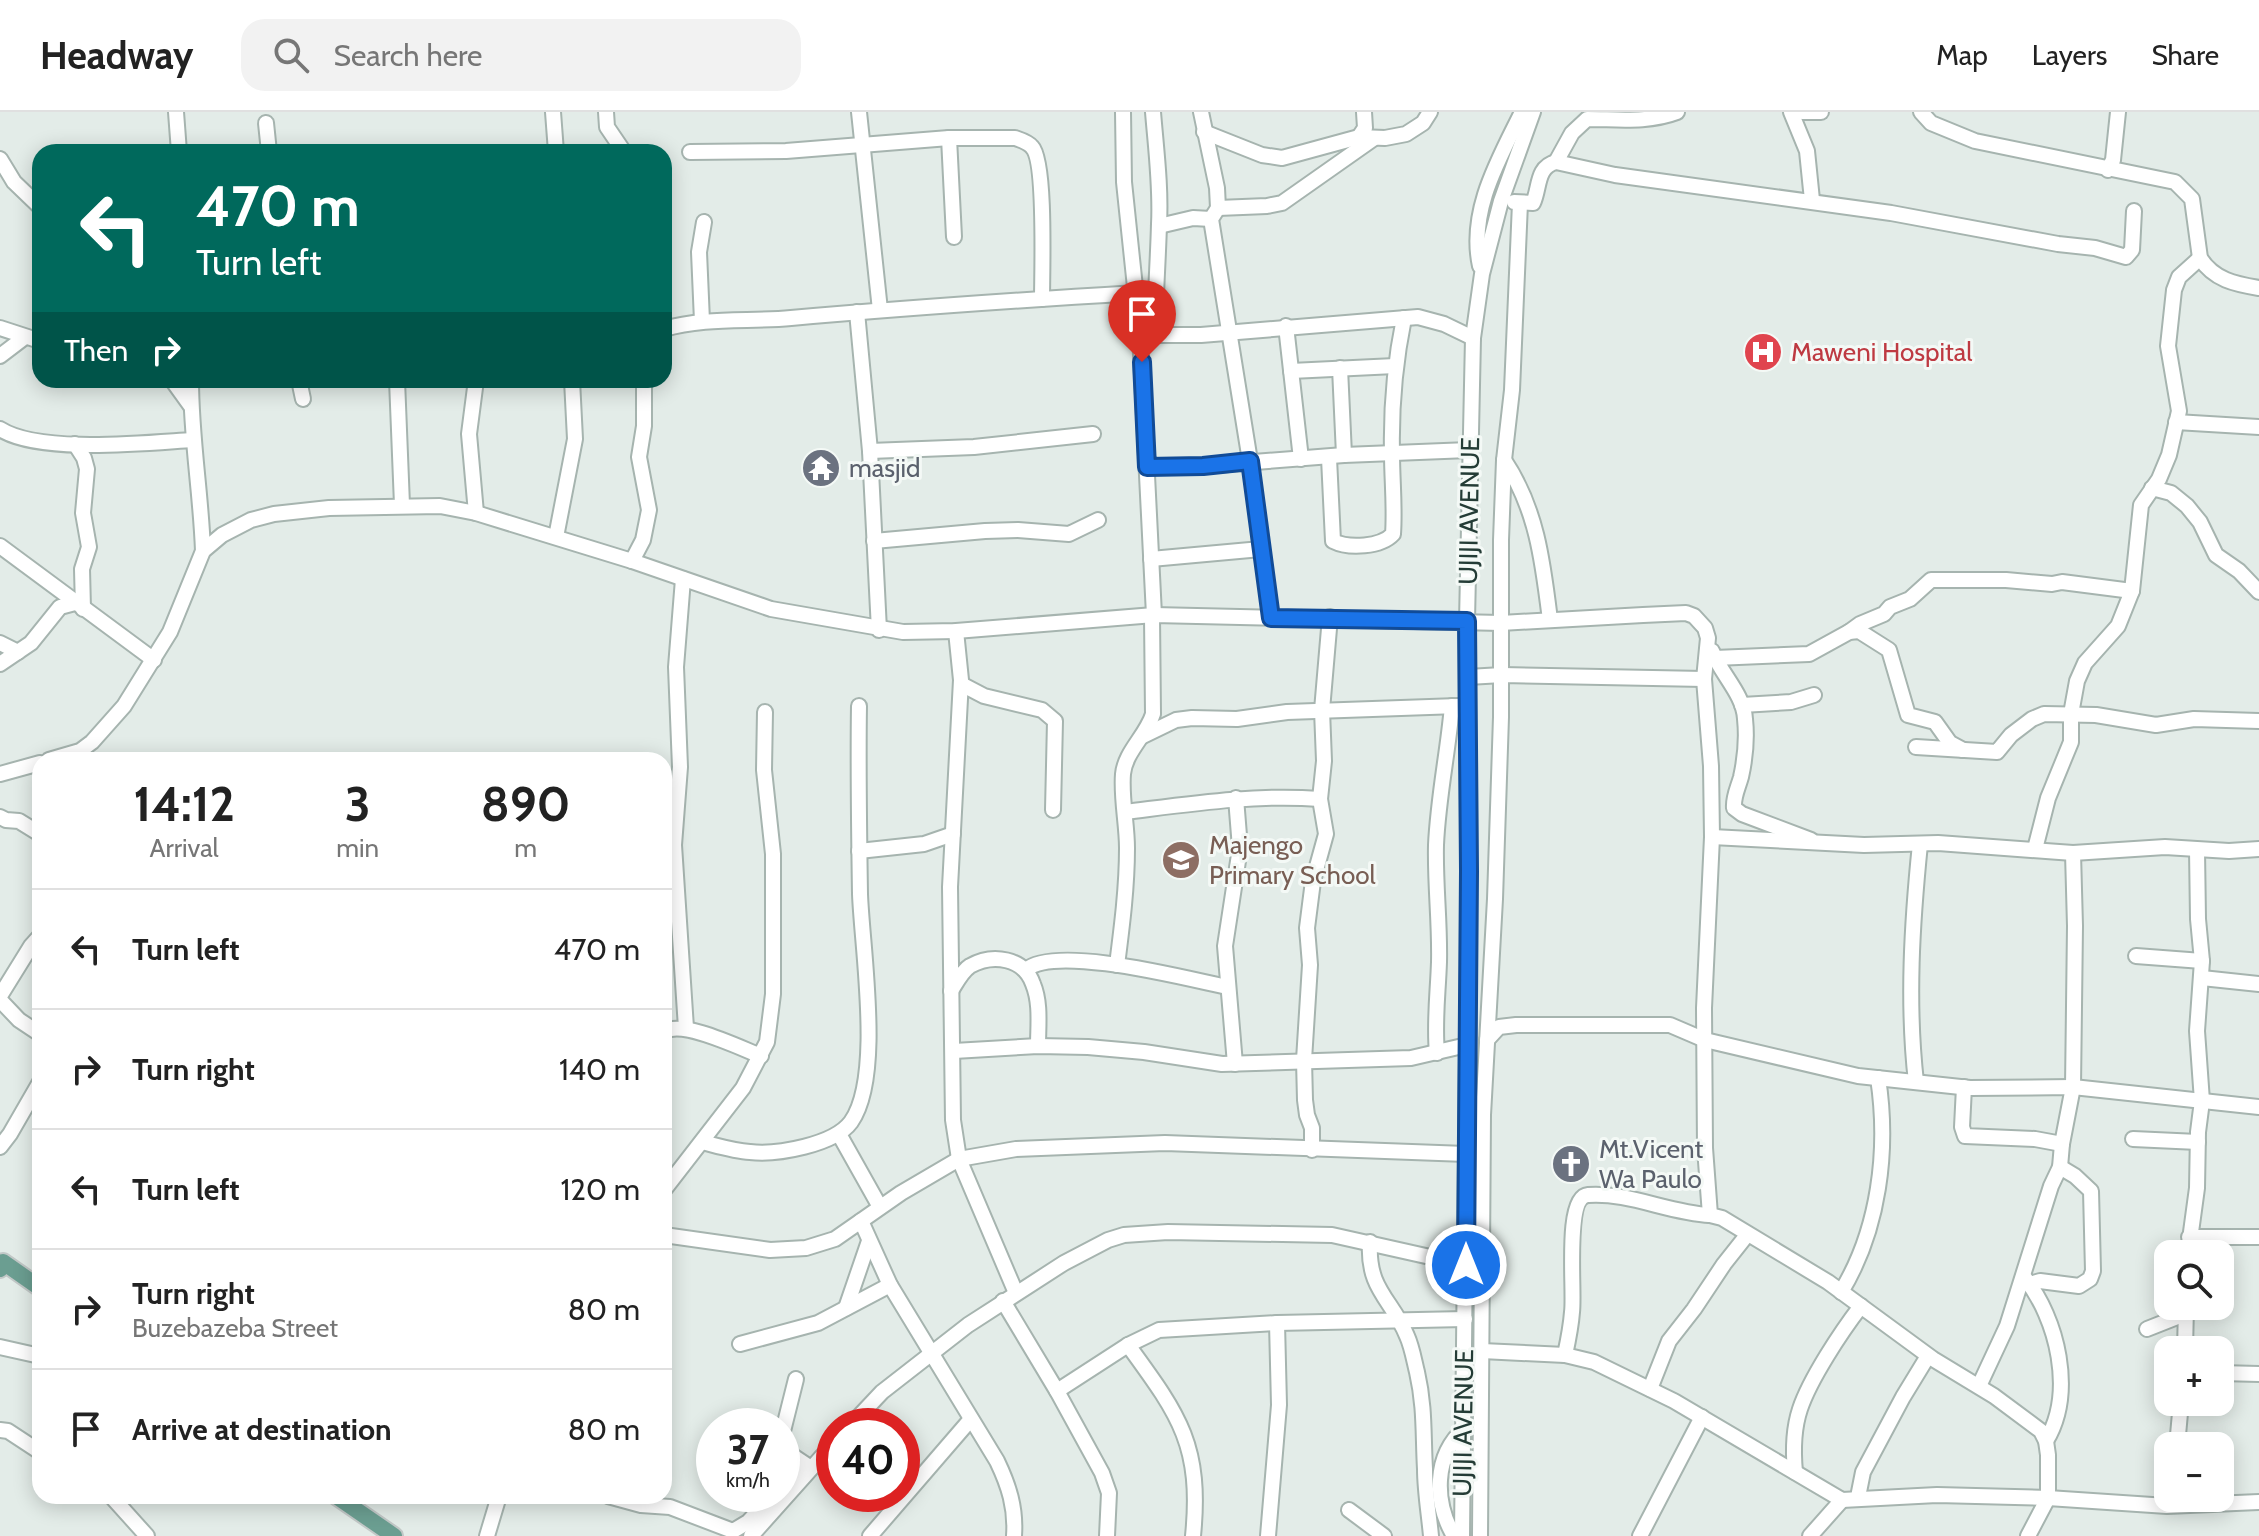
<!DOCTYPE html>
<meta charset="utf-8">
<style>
:root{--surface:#fff;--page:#f2f2f2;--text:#222;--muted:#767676;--line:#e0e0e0}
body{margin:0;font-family:Cabin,sans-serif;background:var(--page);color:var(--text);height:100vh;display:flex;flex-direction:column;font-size:30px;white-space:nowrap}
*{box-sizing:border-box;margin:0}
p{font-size:26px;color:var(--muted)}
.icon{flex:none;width:44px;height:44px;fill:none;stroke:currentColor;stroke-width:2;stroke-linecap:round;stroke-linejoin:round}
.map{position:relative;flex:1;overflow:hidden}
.side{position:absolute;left:32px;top:640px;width:640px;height:752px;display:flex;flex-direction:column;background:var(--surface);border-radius:24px;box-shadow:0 4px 20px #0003}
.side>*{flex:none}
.banner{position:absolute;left:32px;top:32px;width:640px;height:244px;border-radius:24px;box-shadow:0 4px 20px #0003;background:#00695c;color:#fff;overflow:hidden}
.buttons{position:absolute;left:2154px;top:1128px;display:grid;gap:16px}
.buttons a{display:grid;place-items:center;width:80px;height:80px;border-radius:16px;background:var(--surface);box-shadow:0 4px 20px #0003;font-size:40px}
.speed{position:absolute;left:696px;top:1296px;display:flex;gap:16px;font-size:40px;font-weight:700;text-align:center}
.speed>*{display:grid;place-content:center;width:104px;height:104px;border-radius:50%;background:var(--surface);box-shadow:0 4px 20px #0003;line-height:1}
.speed small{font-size:20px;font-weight:400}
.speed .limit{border:12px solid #d22;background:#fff;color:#111}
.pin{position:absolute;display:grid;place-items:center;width:68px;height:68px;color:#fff;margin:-82px -34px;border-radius:50% 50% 50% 0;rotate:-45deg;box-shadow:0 0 8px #0007}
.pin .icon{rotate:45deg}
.me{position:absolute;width:88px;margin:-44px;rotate:0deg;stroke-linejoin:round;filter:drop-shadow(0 0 6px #0008)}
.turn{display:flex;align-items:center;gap:28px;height:168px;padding:0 32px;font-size:36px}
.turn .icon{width:104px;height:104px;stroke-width:2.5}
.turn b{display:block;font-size:56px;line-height:68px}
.then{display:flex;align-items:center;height:76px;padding:0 32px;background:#0003;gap:16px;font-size:30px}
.eta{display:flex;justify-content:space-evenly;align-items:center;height:136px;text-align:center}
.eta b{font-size:48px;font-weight:800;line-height:56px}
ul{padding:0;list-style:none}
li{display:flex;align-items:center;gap:24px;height:120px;padding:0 32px;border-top:2px solid var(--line)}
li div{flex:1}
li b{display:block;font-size:30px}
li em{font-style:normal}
header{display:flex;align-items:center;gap:48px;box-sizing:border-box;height:112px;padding:0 40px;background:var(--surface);border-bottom:2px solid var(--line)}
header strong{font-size:38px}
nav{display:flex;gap:44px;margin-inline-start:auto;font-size:28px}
.search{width:560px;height:72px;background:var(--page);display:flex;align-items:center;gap:20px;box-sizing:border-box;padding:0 28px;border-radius:24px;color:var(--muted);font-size:30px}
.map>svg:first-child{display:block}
</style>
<header>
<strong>Headway</strong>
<div class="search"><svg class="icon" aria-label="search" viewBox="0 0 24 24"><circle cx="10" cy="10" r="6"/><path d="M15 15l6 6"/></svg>Search here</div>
<nav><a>Map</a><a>Layers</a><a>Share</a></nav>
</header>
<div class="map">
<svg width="2259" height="1424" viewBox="0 0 2259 1424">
<rect width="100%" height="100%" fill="#e3ece8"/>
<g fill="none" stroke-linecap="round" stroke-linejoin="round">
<!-- minor casing -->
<g stroke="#a6b4af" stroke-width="18">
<g id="minor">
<polyline points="176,0 179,40"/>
<polyline points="553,0 556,40"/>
<polyline points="606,0 607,15 624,40"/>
<polyline points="859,0 880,198"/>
<polyline points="1123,0 1124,70 1140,223 1154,503"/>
<path d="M1153,0c3,37 8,75 6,112 -1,38 -4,75 -4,112"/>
<polyline points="1201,0 1217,76 1218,96 1211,107 1250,349 1271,506"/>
<polyline points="1791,0 1807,39 1812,88"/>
<polyline points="1802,0 1821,0"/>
<path d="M1921,0l10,11 44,18 200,41 17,17 8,59c14,22 35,26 59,30"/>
<polyline points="266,11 269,40"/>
<polyline points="1204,20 1262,43 1282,46 1359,25 1385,26 1406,22 1423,11 1430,0"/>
<polyline points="1359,25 1365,16 1364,0"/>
<polyline points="949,26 954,125"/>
<path d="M690,40l96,-1 163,-13h66c6,2 13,4 17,9 14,14 10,127 10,152"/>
<polyline points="0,47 14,70 40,95"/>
<path d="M1556,50l16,-29 15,-14c31,0 61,4 90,-7"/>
<polyline points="2108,58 2113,48 2118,0"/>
<path d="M1514,90l19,1c7,-15 3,-36 23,-41l59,13 276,38 167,31 37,4 31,9 6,-7 2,-39"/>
<polyline points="1218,96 1267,94 1282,91 1373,27"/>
<polyline points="1159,114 1193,106 1211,107"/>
<path d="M1480,154c-12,-55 19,-107 42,-154"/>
<polyline points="857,200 870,339 879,518"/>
<polyline points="702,209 699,140 704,110"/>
<polyline points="1286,214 1301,347"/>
<polyline points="0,216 40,229"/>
<path d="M664,217c41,-12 85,-7 127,-11 115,-10 230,-18 345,-25"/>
<polyline points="1140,223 1201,223 1418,205 1444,212 1473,226"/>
<polyline points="0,244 25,225"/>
<polyline points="1340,256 1344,343"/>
<polyline points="1291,259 1395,254"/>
<polyline points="172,268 190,293"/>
<path d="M191,268c0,58 10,114 12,171"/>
<polyline points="299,268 303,287"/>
<polyline points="397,268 402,393"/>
<polyline points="2176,310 2259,315"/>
<path d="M0,317c39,25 144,14 192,11"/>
<polyline points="75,332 84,346 87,357 83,401 89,435 82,457 83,497"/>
<polyline points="870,339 974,335 1093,322"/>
<path d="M1329,346l4,83c16,8 48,6 60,-7 2,-27 -1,-53 -1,-81 -1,-45 3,-91 12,-135"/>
<path d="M1504,348c33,49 39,103 46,160"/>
<polyline points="1147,355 1203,354 1344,343 1469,338"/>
<polyline points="2152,376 2171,381 2187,394 2200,410 2216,443 2239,459 2259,480"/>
<polyline points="476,401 469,322 476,268"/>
<polyline points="556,425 575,327 572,268"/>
<polyline points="874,429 985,419 1018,418 1069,422 1098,408"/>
<polyline points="0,434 154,548"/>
<polyline points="1151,447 1261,437"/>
<polyline points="632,449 643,428 649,398 639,345 644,314 644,268"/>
<polyline points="683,467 676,555 680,655 674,733 686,916"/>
<polyline points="956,519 961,568 950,775 953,1008 959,1047 1016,1181"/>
<polyline points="1849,520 1860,512 1884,502 1890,495 1910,487 1931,468 2006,468 2052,472 2062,470 2132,479"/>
<polyline points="0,531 18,540"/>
<path d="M1712,539c9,23 32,44 33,68 2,19 0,40 -4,58 -3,11 -8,20 -7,31l8,6 69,26"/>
<polyline points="1715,546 1809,542 1849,520 1859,519 1889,538 1908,603 1935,610 1950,631 1963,638"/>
<polyline points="0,552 31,531 60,495 75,491"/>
<polyline points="1468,565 1502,563 1704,567"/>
<polyline points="961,572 984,584 1042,598 1055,609 1053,698"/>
<polyline points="1742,593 1791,590 1814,583"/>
<polyline points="1143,624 1176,608 1192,606 1237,607 1287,600 1458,594"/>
<polyline points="1916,635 1997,640 2011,623 2032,607 2044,602 2096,603 2156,613 2194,607 2259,609"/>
<polyline points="49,648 80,639 92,630 124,594 170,520 203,439 222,423 251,408 274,402 329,396 440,394 476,401 632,449 771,497 903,520 956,519 1154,503 1501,511 1643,503 1686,501 1694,504 1705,516 1708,526 1704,567 1711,654 1712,725 1704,896 1705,1036 1710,1103 1722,1106 1828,1170 1933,1247 1994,1284 2041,1319 2046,1329 2048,1343 2048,1386 2028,1424"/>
<polyline points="0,662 40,651"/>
<path d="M1125,700c65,-8 129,-18 195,-13"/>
<polyline points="0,705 6,708 19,709 40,722"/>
<polyline points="1712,725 1864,733 1938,731 2073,741 2165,735 2229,739 2259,737"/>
<polyline points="2035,737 2048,686 2071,630 2071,602 2077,569 2085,551 2118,514 2132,479 2141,393 2159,367 2169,343 2179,299 2168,234 2174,178 2179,165 2200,146"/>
<polyline points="859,739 924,732 953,722"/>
<polyline points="2136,844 2202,849"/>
<path d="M1117,853c5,-39 10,-78 10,-117 0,-24 -6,-50 -4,-74 2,-22 23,-38 30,-60l-1,-97"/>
<path d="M1026,858c29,-26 162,9 201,17"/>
<polyline points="2202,866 2259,872"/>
<path d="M951,879c5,-8 11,-20 19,-25 23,-13 54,-8 63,18 8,19 5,42 5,62"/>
<polyline points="0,884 31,834 40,824"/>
<polyline points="0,888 19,908 40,922"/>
<path d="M664,920c18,-13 76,16 97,24"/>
<polyline points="1487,928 1499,915 1516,913 1670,913 1705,928 1858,964 1970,976 2073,975 2259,995"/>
<polyline points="954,939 1038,934 1088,935 1144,940 1222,952 1411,946 1467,933"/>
<path d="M1437,941c-3,-31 1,-60 2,-91 1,-39 -4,-78 -3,-117 2,-47 12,-93 16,-139"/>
<polyline points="1235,952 1225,834 1240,736 1236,686"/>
<path d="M1916,970c-9,-79 -4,-159 4,-238"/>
<polyline points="1964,975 1962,1015 1965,1024 2035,1027 2062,1032"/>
<polyline points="839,1022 880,1095"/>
<polyline points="2133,1027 2198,1030"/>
<path d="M702,1030c16,4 32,9 48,10 27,3 84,-7 101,-30 32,-45 11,-172 9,-228 -1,-63 -2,-125 -1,-188"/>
<polyline points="0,1035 10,1022 40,970"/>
<polyline points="1312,1038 1312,1016 1307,1003 1305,988 1304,948 1310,853 1307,816 1313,769 1326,722 1320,687 1324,649 1322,598 1330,505"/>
<polyline points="664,1078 743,976 767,930 773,882 773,742 764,658 765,600"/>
<path d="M861,1109l29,64 107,176c12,25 19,47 17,75"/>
<polyline points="664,1123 770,1138 806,1136 835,1127 901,1081 959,1047 1016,1037 1165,1031 1466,1042"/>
<polyline points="2189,1125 2259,1125"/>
<path d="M1370,1130c-3,48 22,57 37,94 5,11 7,24 10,36 8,35 6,62 8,97 0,22 4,45 6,67"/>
<polyline points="2188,1142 2197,1076 2198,1020 2202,989 2197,919 2202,849 2198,807 2197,738"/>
<path d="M2024,1165c34,42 51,116 22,164"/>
<polyline points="2030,1172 2040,1169 2079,1174 2090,1167 2093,1159 2091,1079 2075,1064 2060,1055"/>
<path d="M1841,1180c38,-62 48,-142 37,-214"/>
<polyline points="1003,1189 1057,1279 1102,1361 1109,1381 1107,1424"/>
<polyline points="846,1196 869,1129"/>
<polyline points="2147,1217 2185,1202"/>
<polyline points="740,1232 818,1211 890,1173"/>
<path d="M1128,1233c51,70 74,100 65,191"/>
<polyline points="0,1235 40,1244"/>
<polyline points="2185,1238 2186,1194"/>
<polyline points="1482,1239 1565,1243 1594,1250 1674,1289 1842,1388 1937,1383 2048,1386 2167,1394 2259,1390"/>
<path d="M1565,1243c3,-14 6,-29 7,-43 3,-20 -8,-115 16,-117 41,-3 81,18 122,20"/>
<polyline points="2220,1261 2259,1262"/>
<polyline points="1979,1274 2007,1214 2051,1074 2060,1055 2062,1032 2073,975 2075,814 2073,741"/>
<polyline points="1650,1277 1669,1229 1694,1197 1724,1152 1747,1123"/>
<polyline points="1057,1279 1128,1233 1159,1218 1277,1211 1465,1207"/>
<polyline points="850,1314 882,1280 968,1213 1064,1151 1108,1128 1124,1123 1168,1120 1332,1123 1466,1153"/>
<polyline points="0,1318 8,1319 40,1340"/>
<polyline points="782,1323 796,1267"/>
<polyline points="782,1333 790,1342 811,1356"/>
<polyline points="2177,1334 2181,1290"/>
<path d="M1795,1360c-2,-21 -2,-42 5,-63 10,-30 41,-77 61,-103"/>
<polyline points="782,1372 799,1349"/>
<polyline points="111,1384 147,1424"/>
<polyline points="608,1384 641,1393 670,1395 733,1419 748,1410 774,1382"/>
<polyline points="1858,1385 1863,1360 1903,1285 1928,1244"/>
<polyline points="1349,1398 1384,1424"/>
<polyline points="487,1424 499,1384"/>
<polyline points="751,1424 834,1331"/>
<polyline points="870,1424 971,1307"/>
<polyline points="1268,1424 1279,1293 1277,1211"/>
<path d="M1454,1424c-20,-34 -21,-80 11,-108"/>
<polyline points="1462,1424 1469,759 1467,509 1473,226 1482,162 1501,89 1533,0"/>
<polyline points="1480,1424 1483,1003 1495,787 1501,605 1501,428 1504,348 1512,278 1520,91"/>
<polyline points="1640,1424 1702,1305"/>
<polyline points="1810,1424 1842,1388"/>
</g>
</g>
<!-- major casing -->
<g stroke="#c2c8c7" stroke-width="20">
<g id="major">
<polyline points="0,1157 3,1150 40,1176"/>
<polyline points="336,1384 394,1424"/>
</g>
</g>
<!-- minor -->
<use href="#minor" stroke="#fff" stroke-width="14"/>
<!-- major -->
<use href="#major" stroke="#6b9e91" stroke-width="16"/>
</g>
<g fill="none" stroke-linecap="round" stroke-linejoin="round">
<!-- route casing -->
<g stroke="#114b97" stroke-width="20">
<polyline id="route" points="1142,250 1147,355 1203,354 1250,349 1271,506 1467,509 1469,759 1466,1153"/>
</g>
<!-- route -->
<use href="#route" stroke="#1a73e8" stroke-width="14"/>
</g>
<!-- icons -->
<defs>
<g id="hospital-disc" transform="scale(2)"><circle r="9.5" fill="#e0444e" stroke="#f4f9f6"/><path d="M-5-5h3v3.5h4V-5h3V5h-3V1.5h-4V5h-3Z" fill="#fff"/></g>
<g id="temple-disc" transform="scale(2)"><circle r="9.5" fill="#6b7280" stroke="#f4f9f6"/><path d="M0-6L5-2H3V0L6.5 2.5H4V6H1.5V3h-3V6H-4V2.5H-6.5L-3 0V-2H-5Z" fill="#fff"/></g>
<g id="school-disc" transform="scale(2)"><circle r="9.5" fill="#8d6e63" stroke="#f4f9f6"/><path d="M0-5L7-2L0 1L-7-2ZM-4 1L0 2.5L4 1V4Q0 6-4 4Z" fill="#fff"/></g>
<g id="church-disc" transform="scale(2)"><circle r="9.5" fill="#6b7280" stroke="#f4f9f6"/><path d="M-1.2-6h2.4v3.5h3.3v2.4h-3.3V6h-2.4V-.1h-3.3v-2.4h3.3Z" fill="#fff"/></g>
</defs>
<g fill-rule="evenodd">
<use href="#hospital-disc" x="1763" y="240"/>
<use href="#temple-disc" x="821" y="356"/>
<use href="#school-disc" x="1181" y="748"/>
<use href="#church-disc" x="1571" y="1052"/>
</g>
<g text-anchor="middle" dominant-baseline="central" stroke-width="6" stroke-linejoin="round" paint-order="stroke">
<!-- health labels -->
<g font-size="26" fill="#be3a42" stroke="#f4f9f6" text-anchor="start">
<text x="1791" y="240">Maweni Hospital</text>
</g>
<!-- worship labels -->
<g font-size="26" fill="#5b616d" stroke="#f4f9f6" text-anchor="start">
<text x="849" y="356">masjid</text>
<text x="1599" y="1037">Mt.Vicent<tspan x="1599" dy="30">Wa Paulo</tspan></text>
</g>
<!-- street labels -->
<g font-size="26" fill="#243c36" stroke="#f4f9f6">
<text transform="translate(1469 399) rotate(-89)">UJIJI AVENUE</text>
<text transform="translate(1463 1311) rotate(-89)">UJIJI AVENUE</text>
</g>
<!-- education labels -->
<g font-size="26" fill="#785e54" stroke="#f4f9f6" text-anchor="start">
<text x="1209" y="733">Majengo<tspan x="1209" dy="30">Primary School</tspan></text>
</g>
</g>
</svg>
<div class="buttons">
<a><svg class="icon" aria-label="search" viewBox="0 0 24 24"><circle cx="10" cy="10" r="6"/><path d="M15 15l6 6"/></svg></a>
<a>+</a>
<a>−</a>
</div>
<div class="speed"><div>37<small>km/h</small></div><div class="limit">40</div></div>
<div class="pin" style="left:1142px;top:250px;background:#d93025"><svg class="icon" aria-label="arrive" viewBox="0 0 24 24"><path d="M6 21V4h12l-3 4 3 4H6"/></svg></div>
<svg class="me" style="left:1466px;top:1153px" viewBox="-20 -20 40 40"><circle r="17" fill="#1a73e8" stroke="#fff" stroke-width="3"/><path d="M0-11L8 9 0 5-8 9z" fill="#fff"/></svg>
<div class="banner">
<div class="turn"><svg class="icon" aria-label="left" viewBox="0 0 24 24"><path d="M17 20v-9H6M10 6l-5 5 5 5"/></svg><div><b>470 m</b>Turn left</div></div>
<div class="then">Then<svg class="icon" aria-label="right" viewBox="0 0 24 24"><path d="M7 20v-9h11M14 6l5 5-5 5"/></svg></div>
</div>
<section class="side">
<div class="eta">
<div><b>14:12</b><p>Arrival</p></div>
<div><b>3</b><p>min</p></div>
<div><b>890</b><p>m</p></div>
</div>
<ul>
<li><svg class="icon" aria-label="left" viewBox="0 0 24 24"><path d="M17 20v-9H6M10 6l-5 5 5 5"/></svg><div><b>Turn left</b></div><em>470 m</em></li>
<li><svg class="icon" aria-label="right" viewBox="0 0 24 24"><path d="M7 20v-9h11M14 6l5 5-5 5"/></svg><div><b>Turn right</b></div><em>140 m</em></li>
<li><svg class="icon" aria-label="left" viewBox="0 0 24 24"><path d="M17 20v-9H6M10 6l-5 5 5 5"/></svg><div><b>Turn left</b></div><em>120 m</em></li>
<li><svg class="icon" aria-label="right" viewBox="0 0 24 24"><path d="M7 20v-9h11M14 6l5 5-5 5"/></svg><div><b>Turn right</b><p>Buzebazeba Street</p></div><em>80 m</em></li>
<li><svg class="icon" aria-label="arrive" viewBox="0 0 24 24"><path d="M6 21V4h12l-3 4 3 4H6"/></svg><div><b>Arrive at destination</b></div><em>80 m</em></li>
</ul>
</section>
</div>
